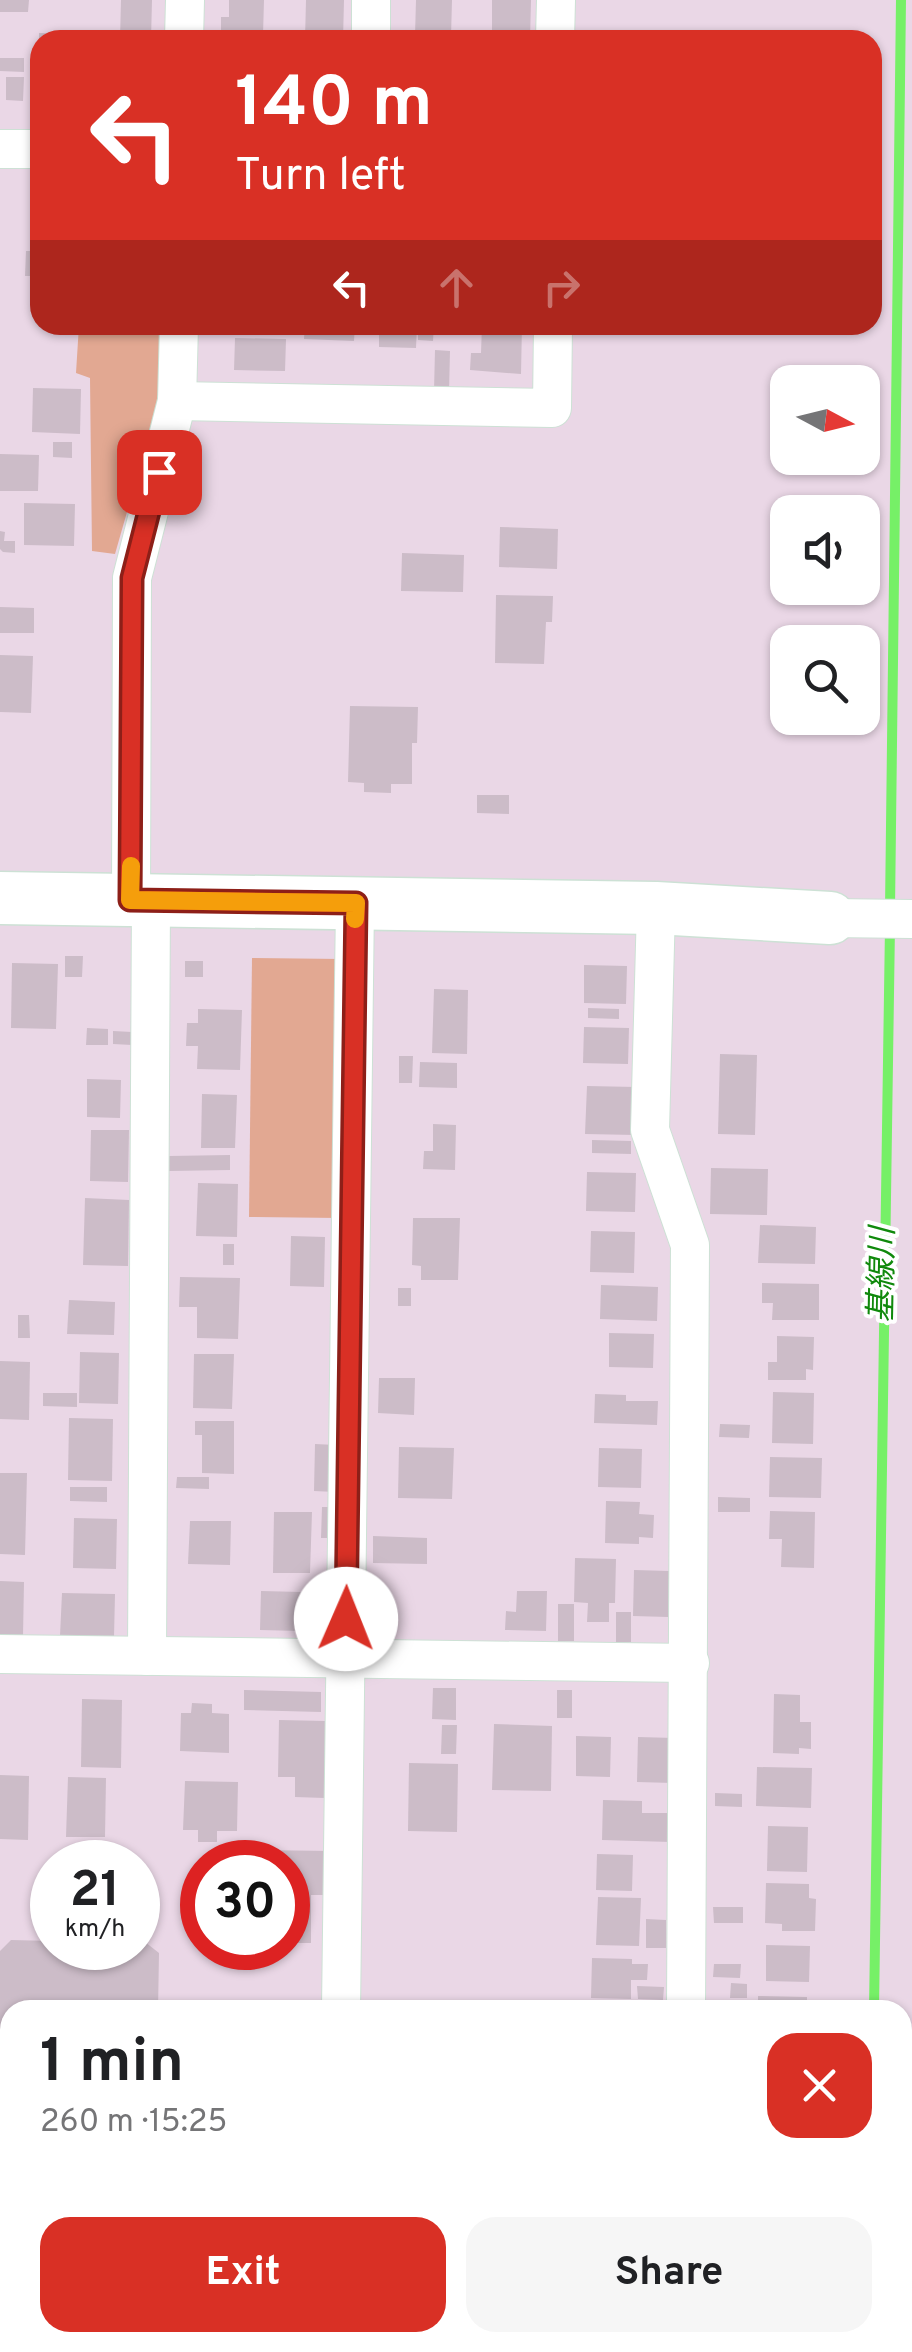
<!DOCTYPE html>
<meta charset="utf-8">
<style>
:root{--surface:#fff;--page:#f6f6f6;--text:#202124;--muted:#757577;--accent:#d93025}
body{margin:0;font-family:Overpass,"Noto Sans JP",sans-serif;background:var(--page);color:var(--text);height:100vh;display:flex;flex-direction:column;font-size:38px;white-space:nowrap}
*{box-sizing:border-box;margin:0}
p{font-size:32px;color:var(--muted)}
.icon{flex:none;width:55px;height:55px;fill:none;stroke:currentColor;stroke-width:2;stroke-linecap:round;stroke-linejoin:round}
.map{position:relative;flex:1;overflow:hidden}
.side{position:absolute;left:0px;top:2000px;width:912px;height:352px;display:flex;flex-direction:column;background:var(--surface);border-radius:30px 30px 0 0;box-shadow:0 2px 8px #0004}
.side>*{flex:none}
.hud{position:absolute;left:30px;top:30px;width:852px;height:305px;border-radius:30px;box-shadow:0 2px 8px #0004;background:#d93025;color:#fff;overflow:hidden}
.needle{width:65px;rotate:97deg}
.tools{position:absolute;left:770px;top:365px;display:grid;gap:20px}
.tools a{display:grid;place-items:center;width:110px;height:110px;border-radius:20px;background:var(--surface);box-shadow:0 2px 8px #0004;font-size:50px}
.speed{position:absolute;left:30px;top:1840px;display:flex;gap:20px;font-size:50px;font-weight:700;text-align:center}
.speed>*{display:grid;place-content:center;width:130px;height:130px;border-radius:50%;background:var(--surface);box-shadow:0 2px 8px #0004;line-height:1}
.speed small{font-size:25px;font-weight:400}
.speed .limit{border:15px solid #d22;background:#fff;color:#111}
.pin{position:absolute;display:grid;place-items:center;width:85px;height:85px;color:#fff;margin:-42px;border-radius:20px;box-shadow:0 5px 15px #0006}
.me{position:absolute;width:110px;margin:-55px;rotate:1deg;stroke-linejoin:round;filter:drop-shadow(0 0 8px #0008)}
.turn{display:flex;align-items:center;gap:35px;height:210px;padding:0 40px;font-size:45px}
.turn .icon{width:130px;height:130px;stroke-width:2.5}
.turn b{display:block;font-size:70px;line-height:85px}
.lanes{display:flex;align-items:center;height:95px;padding:0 40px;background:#0003;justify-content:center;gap:50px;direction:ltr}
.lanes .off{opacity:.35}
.round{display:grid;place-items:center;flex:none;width:105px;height:105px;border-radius:30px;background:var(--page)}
.head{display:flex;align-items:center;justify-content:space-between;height:170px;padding:0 40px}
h1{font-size:60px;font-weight:700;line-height:75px}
.cta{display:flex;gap:20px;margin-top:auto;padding:20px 40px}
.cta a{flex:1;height:115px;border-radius:30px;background:var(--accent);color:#fff;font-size:40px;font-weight:700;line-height:115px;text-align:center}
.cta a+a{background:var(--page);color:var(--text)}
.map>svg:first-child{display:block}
</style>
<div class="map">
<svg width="912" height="2352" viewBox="0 0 912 2352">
<rect width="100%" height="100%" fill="#ead7e6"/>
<!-- green -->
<g fill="#e2a892">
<polygon points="79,325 160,325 159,400 115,554 92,551 90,378 76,373"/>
<polygon points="252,958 342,959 339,1218 249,1217"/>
<polygon points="0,2310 10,2310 10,2342 781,2342 781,2352 0,2352"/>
</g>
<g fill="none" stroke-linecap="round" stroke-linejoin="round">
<!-- stream -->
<g stroke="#76f067" stroke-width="10">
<polyline points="890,909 901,0"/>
<polyline points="874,2010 890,926"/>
<polyline points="902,2308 912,2308"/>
<polyline points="868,2352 868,2342"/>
</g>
</g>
<!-- building -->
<g fill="#ccbcc8">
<polygon points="0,0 29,0 28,12 0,12"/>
<polygon points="121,0 152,0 151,40 120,40"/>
<polygon points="229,0 264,0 263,35 221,34 221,17 229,17"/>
<polygon points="306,0 344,0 343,40 305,40"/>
<polygon points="416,0 452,0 451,37 415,36"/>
<polygon points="492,0 531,0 530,40 492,40"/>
<polygon points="39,33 89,34 89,40 39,40"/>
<polygon points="0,58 24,58 24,72 0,71"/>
<polygon points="6,77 24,77 23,101 6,100"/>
<polygon points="31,82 40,83 40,123 30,123"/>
<polygon points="26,251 40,251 40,276 25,276"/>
<polygon points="305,325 355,325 354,341 304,339"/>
<polygon points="379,325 417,325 416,348 379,347"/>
<polygon points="418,325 434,325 433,341 418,340"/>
<polygon points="482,325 522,325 521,374 470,370 471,353 481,353"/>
<polygon points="235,338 286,339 285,371 234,370"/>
<polygon points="435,350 450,351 449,392 434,391"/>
<polygon points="33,388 81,389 80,434 32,432"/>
<polygon points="53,442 72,442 72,458 53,457"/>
<polygon points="0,454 39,455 38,491 0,491"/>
<polygon points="24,503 75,504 74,546 24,545"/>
<polygon points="500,527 558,529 557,569 499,567"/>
<polygon points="0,531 5,532 4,541 15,541 15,553 3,552 0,549"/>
<polygon points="402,553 464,555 463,592 401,591"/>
<polygon points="496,595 553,596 552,622 546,622 544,664 495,663"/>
<polygon points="0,607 34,608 34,633 0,633"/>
<polygon points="0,655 33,656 31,713 0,712"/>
<polygon points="350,706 418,707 417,743 412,743 412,784 391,784 391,793 364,792 364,783 348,782"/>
<polygon points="477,795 509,795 509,814 477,813"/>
<polygon points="65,956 83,956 82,977 65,977"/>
<rect x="185" y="961" width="18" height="16"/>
<polygon points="12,963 58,964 56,1029 11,1028"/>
<polygon points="584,965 627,966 626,1004 584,1003"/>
<polygon points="434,989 468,990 467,1054 432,1053"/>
<polygon points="588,1008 619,1009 619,1019 588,1018"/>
<polygon points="198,1009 242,1010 240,1070 197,1069 198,1046 186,1046 187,1023 198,1023"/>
<polygon points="584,1027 629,1028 628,1064 583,1063"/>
<polygon points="87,1028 108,1029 108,1045 86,1045"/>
<polygon points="113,1031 132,1032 132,1045 113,1044"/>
<polygon points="720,1054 757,1055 755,1135 718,1134"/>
<polygon points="399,1056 413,1056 412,1083 399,1083"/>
<polygon points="420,1062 457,1063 457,1088 419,1087"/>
<polygon points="87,1079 121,1080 120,1118 87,1117"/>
<polygon points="587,1086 636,1087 635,1135 585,1134"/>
<polygon points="202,1094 237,1095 235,1148 201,1148"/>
<polygon points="433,1124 456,1125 455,1170 423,1169 424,1151 433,1151"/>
<polygon points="91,1130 129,1130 128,1182 90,1181"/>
<polygon points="592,1140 631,1141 631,1154 592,1153"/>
<polygon points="230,1155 230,1170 169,1171 169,1156"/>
<polygon points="711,1168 768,1169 767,1215 710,1214"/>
<polygon points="587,1172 636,1173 635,1212 586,1211"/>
<polygon points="198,1183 238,1184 237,1237 196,1236"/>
<polygon points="85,1198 129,1200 128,1266 83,1265"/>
<polygon points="413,1218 460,1218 458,1280 421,1280 421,1266 412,1265"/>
<polygon points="760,1225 816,1227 815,1264 758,1263"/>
<polygon points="591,1231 635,1232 634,1273 590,1272"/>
<polygon points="291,1236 325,1237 324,1287 290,1286"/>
<rect x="223" y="1244" width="11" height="21"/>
<polygon points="180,1277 240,1278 238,1339 197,1338 197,1307 179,1307"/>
<polygon points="762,1283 819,1284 819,1320 772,1320 773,1303 762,1303"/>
<polygon points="601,1285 658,1287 657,1321 600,1319"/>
<rect x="398" y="1288" width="13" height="18"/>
<polygon points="69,1300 115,1302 114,1335 67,1334"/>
<polygon points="18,1315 29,1315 30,1338 18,1338"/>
<polygon points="609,1333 654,1334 653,1368 609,1367"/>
<polygon points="777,1336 814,1337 813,1370 806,1369 806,1380 768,1380 768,1362 777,1362"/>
<polygon points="80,1352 119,1353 118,1404 79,1403"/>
<polygon points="194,1354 234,1354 232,1409 193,1408"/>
<polygon points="0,1361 30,1362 29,1420 0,1419"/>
<polygon points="379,1378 415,1378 414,1415 378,1413"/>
<polygon points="773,1392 814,1393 813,1444 772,1443"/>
<polygon points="43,1393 77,1393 77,1407 43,1406"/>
<polygon points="595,1394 626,1395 626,1401 658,1401 657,1425 594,1423"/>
<polygon points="69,1418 113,1419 112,1481 68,1480"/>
<polygon points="195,1421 234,1421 234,1474 202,1473 202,1435 195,1435"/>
<polygon points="720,1424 750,1425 749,1438 719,1437"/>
<polygon points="315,1444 336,1445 335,1492 314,1491"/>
<polygon points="399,1447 454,1448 452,1499 398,1498"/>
<polygon points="599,1448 642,1449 641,1488 598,1487"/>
<polygon points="770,1457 822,1458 821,1498 769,1497"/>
<polygon points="0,1473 27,1473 25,1555 0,1554"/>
<polygon points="177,1477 209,1477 209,1489 176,1488"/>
<polygon points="70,1487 107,1487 107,1502 70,1501"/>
<polygon points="718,1497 750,1498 750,1512 718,1512"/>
<polygon points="606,1501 640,1502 639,1514 654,1515 653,1538 639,1537 639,1544 605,1543"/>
<polygon points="322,1507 337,1507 336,1538 321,1538"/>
<polygon points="770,1511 815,1512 814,1568 781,1567 782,1539 769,1539"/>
<polygon points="274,1512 312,1512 310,1573 273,1573"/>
<polygon points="74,1518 117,1519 116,1569 73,1568"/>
<polygon points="190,1521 231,1521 230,1565 188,1564"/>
<polygon points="373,1536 427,1538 427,1564 373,1563"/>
<polygon points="575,1558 616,1559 615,1603 609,1603 609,1622 587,1622 588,1603 574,1602"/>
<polygon points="634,1570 669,1571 668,1617 633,1616"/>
<polygon points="0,1581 24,1582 23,1636 0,1636"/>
<polygon points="261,1591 301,1592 300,1631 260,1630"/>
<polygon points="517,1591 547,1591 546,1631 505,1630 506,1611 516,1612"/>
<polygon points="62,1593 115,1594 114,1637 60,1636"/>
<rect x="558" y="1604" width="16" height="37"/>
<rect x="616" y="1612" width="15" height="30"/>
<polygon points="433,1688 456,1688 456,1720 432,1719"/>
<polygon points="244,1690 321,1692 321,1712 244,1710"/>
<rect x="557" y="1690" width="15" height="28"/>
<polygon points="774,1694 800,1695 800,1722 811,1722 811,1749 799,1748 799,1754 773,1753"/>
<polygon points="82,1699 122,1700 121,1768 81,1767"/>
<polygon points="192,1703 212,1704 212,1713 229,1714 229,1753 180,1751 181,1713 191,1713"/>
<polygon points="279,1720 326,1721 325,1798 295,1797 295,1777 278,1777"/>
<polygon points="494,1724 552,1726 551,1791 492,1790"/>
<polygon points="442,1725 457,1725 456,1754 441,1754"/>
<polygon points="576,1736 611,1737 610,1777 576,1776"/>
<polygon points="638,1737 674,1738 673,1783 637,1782"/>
<polygon points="409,1763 458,1764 457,1832 408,1831"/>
<polygon points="757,1767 812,1768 811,1808 756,1806"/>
<polygon points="0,1775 29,1776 28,1840 0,1839"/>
<polygon points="68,1777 106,1778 105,1837 66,1837"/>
<polygon points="185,1781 238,1782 237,1831 217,1831 217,1842 198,1842 198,1830 183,1830"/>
<polygon points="715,1793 742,1794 742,1807 715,1806"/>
<polygon points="603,1800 642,1801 642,1813 672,1813 671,1842 602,1840"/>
<polygon points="768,1826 808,1827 807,1872 767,1871"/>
<polygon points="251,1850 333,1851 332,1895 311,1895 311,1943 288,1943 288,1862 251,1862"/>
<polygon points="597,1854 633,1855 632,1891 596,1890"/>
<polygon points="766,1883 809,1884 809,1898 816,1899 815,1931 782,1931 782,1924 765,1923"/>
<polygon points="598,1897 641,1898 639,1946 596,1945"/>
<polygon points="713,1907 743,1907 743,1923 714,1923"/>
<polygon points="646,1919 666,1920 666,1948 646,1948"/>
<polygon points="11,1940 52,1941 52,1948 138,1948 138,1942 145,1942 159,1953 158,2010 10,2010 10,2107 0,2106 0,1951"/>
<polygon points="766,1945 810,1946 809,1982 766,1981"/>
<polygon points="592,1958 632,1959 632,1964 648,1964 647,1980 631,1980 631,1999 591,1998"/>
<polygon points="714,1964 741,1964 740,1978 713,1977"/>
<polygon points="731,1983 747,1984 747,1998 730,1998"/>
<polygon points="637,1986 664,1987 663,2000 638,1999"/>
<polygon points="758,1996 807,1997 807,2010 758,2010"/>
<rect x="0" y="2171" width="10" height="105"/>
</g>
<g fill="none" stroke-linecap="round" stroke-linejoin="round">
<!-- street casing -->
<g stroke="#cde1d5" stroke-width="40">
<g id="street">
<polyline points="184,40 185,0"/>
<polyline points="371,40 371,0"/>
<polyline points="555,40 556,0"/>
<polyline points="0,149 40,149"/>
<polyline points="177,401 552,408 553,325"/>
<polyline points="131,900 132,578 177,401 179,325"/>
<polyline points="656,908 650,1130 690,1245 686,2010"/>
<polyline points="830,918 912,919"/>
<polyline points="0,1654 690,1663"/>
<polyline points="147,1656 151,900"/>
<polyline points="341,2010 355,903"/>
</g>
</g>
<!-- secondary casing -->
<g stroke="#cde1d5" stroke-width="55">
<polyline id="secondary" points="0,898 656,908 830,918"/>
</g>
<!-- street -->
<use href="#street" stroke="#fff" stroke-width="38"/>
<!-- secondary -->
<use href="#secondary" stroke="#fff" stroke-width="52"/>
</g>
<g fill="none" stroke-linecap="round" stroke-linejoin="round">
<!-- route casing -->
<g stroke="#8d1f18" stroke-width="25">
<polyline id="route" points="159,472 132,578 130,900 356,903 346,1619"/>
</g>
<!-- route -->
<use href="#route" stroke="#d93025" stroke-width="18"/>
<!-- slow -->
<polyline stroke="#f59e0b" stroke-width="18" points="131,866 130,900 356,903 355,919"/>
</g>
<g text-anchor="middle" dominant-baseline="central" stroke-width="8" stroke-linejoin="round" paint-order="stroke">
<!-- water labels -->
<g font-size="32" font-style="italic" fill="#10890c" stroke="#fff">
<text transform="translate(884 1275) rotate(-89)">基線川</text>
</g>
</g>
</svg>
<div class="tools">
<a><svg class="needle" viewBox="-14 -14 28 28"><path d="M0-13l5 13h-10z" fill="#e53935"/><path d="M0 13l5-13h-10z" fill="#757577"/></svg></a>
<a><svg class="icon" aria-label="sound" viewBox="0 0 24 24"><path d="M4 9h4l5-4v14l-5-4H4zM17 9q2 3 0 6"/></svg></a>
<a><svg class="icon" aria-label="search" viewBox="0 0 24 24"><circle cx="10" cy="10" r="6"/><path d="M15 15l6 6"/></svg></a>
</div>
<div class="speed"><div>21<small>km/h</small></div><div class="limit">30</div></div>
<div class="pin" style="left:159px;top:472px;background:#d93025"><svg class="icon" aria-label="arrive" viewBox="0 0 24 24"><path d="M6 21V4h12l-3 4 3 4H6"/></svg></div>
<svg class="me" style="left:346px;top:1619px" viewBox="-20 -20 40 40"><circle r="19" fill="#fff"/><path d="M0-13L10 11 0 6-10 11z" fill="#d93025"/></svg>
<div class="hud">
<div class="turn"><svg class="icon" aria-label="left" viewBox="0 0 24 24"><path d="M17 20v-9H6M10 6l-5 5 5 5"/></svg><div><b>140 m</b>Turn left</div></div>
<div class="lanes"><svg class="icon" aria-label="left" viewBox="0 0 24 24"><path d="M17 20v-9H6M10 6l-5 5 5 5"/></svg><svg class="icon off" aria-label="ahead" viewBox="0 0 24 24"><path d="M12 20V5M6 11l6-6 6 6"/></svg><svg class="icon off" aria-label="right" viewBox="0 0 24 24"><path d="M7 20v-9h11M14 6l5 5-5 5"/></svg></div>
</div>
<section class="side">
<div class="head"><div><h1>1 min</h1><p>260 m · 15:25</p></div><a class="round" style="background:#d93025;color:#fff"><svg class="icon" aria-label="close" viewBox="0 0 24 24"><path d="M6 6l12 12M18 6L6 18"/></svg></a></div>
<div class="cta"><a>Exit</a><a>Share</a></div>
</section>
</div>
